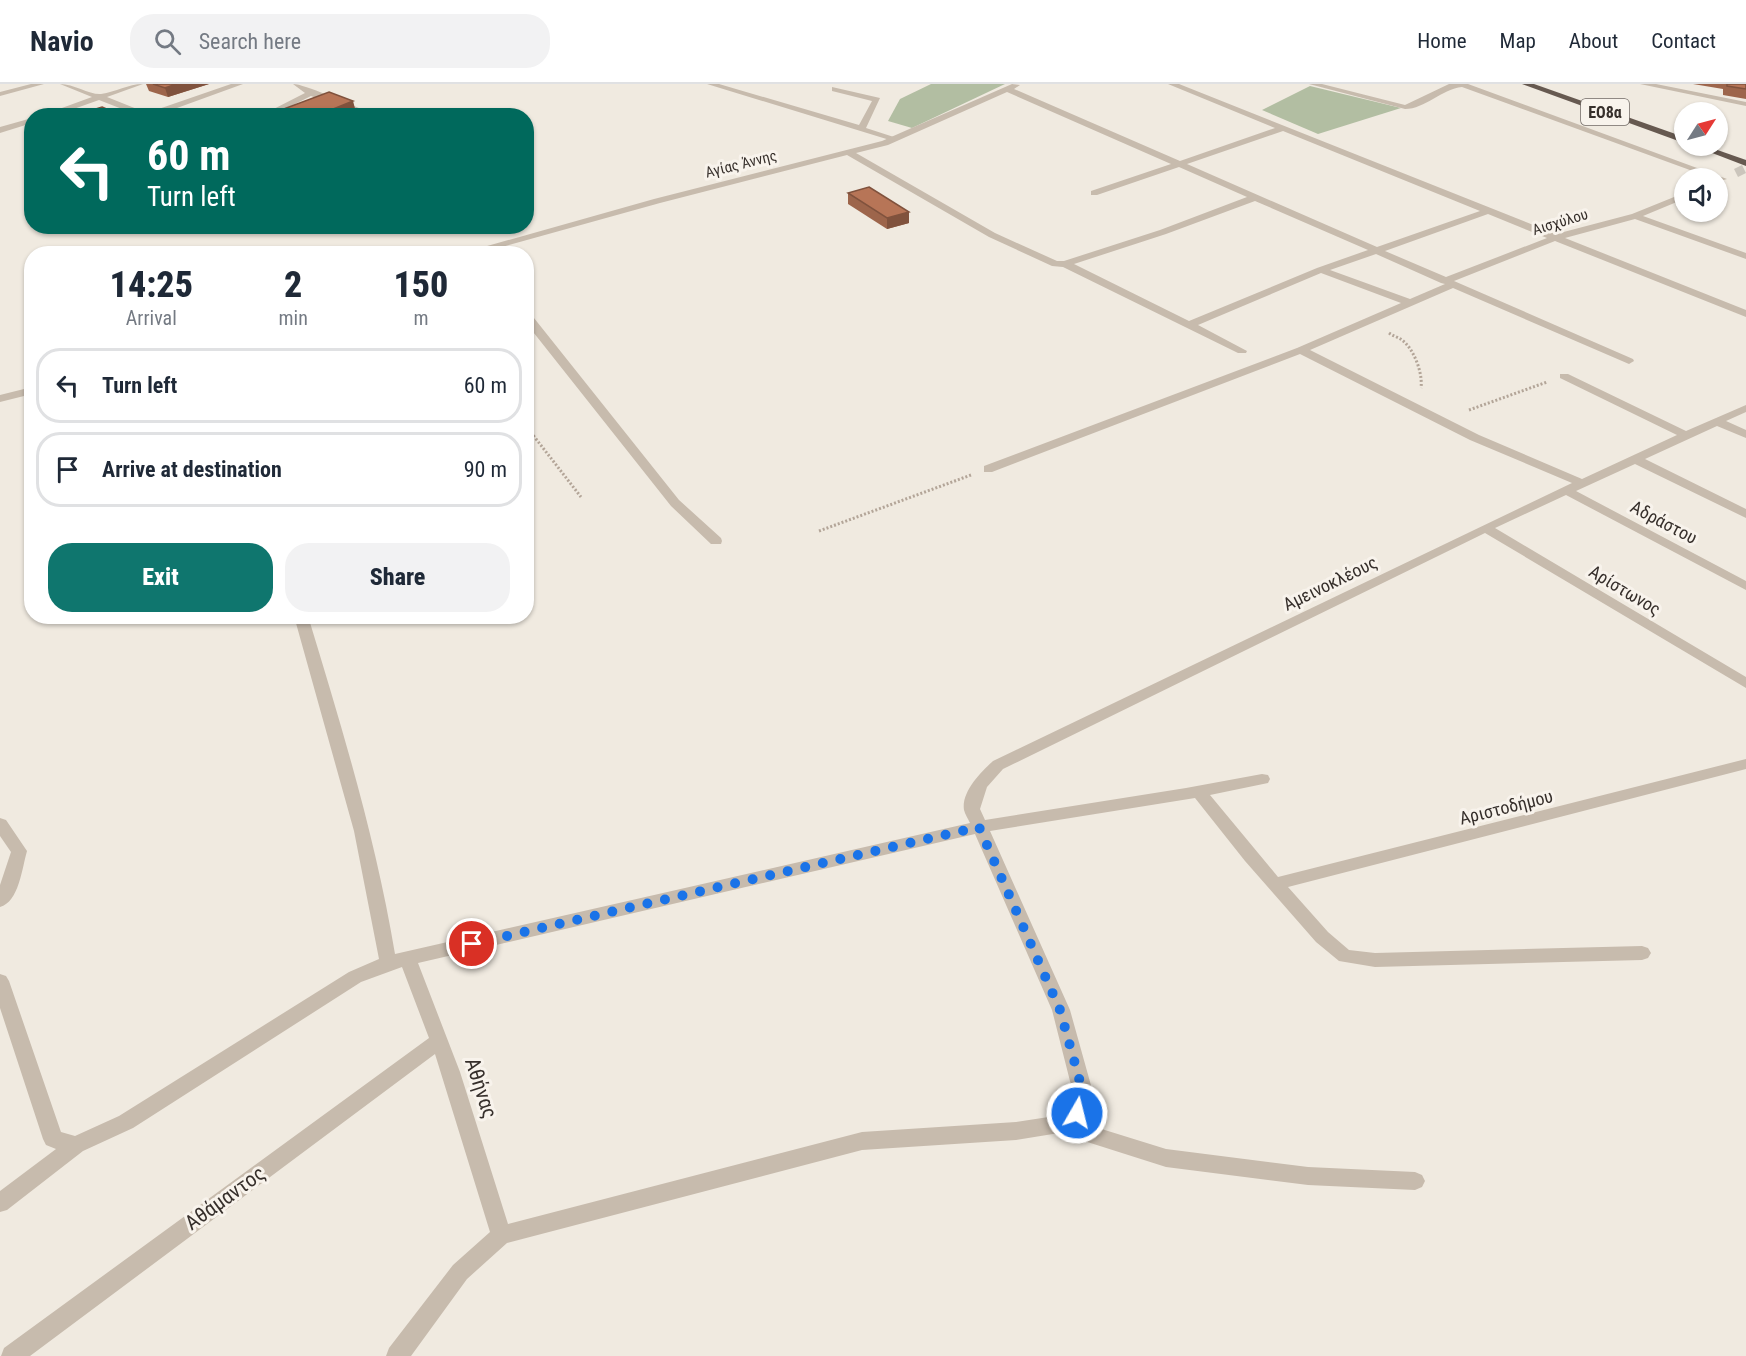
<!DOCTYPE html>
<meta charset="utf-8">
<style>
:root{--surface:#fff;--page:#f2f2f3;--text:#1f2937;--muted:#747a83;--line:#e0e1e3;--accent:#0f766e}
body{margin:0;font-family:"Roboto Condensed",sans-serif;background:var(--page);color:var(--text);height:100vh;display:flex;flex-direction:column;font-size:22px;white-space:nowrap}
*{box-sizing:border-box;margin:0}
p{font-size:20px;color:var(--muted)}
.icon{flex:none;width:33px;height:33px;fill:none;stroke:currentColor;stroke-width:2;stroke-linecap:round;stroke-linejoin:round}
.map{position:relative;flex:1;overflow:hidden}
.side{position:absolute;left:24px;top:162px;width:510px;height:378px;display:flex;flex-direction:column;background:var(--surface);border-radius:24px;box-shadow:0 2px 4px #0004}
.side>*{flex:none}
.top-card{position:absolute;left:24px;top:24px;width:510px;height:126px;border-radius:24px;box-shadow:0 2px 4px #0004;background:#00695c;color:#fff;overflow:hidden}
.needle{width:39px;rotate:54deg}
.fabs{position:absolute;left:1674px;top:18px;display:grid;gap:12px}
.fabs a{display:grid;place-items:center;width:54px;height:54px;border-radius:50%;background:var(--surface);box-shadow:0 2px 4px #0004;font-size:30px}
.pin{position:absolute;display:grid;place-items:center;width:51px;height:51px;color:#fff;margin:-26px;border:3px solid #fff;border-radius:50%;box-shadow:0 2px 6px #0007}
.me{position:absolute;width:66px;margin:-33px;rotate:8deg;stroke-linejoin:round;filter:drop-shadow(0 0 4px #0008)}
.turn{display:flex;align-items:center;gap:21px;height:126px;padding:0 24px;font-size:27px}
.turn .icon{width:78px;height:78px;stroke-width:2.5}
.turn b{display:block;font-size:42px;line-height:51px}
.eta{display:flex;justify-content:space-evenly;align-items:center;height:102px;text-align:center}
.eta b{font-size:36px;font-weight:800;line-height:42px}
.primary-button{display:flex;gap:12px;margin-top:auto;padding:12px 24px}
.primary-button a{flex:1;height:69px;border-radius:24px;background:var(--accent);color:#fff;font-size:24px;font-weight:800;line-height:69px;text-align:center}
.primary-button a+a{background:var(--page);color:var(--text)}
ul{padding:0;list-style:none}
li{display:flex;align-items:center;gap:18px;height:75px;margin:0 12px 9px;padding:0 12px;border:3px solid var(--line);border-radius:24px}
li div{flex:1}
li b{display:block;font-size:22px}
li em{font-style:normal}
header{display:flex;align-items:center;gap:36px;box-sizing:border-box;height:84px;padding:0 30px;background:var(--surface);border-bottom:2px solid var(--line)}
header strong{font-size:28px}
nav{display:flex;gap:33px;margin-inline-start:auto;font-size:21px}
.search{width:420px;height:54px;background:var(--page);display:flex;align-items:center;gap:15px;box-sizing:border-box;padding:0 21px;border-radius:24px;color:var(--muted);font-size:22px}
.map>svg:first-child{display:block}
</style>
<header>
<strong>Navio</strong>
<div class="search"><svg class="icon" aria-label="search" viewBox="0 0 24 24"><circle cx="10" cy="10" r="6"/><path d="M15 15l6 6"/></svg>Search here</div>
<nav><a>Home</a><a>Map</a><a>About</a><a>Contact</a></nav>
</header>
<div class="map">
<svg width="1746" height="1272" viewBox="0 0 1746 1272">
<rect width="100%" height="100%" fill="#f0eae0"/>
<!-- green -->
<g fill="#b2bea2">
<polygon points="931,0 1005,0 912,44 888,37 900,15"/>
<polygon points="1310,2 1401,24 1318,50 1262,26"/>
</g>
<g fill="none" stroke-linecap="round" stroke-linejoin="round">
<!-- minor-tunnel -->
<polyline stroke="#cbc5bc" stroke-width="9" stroke-dasharray="9 4.5" stroke-linecap="butt" points="1736,89 1746,84"/>
<!-- path -->
<g stroke="#b3a598" stroke-width="3" stroke-dasharray="2 2" stroke-linecap="butt">
<path d="M1389,249c4,3 9,4 13,7 12,9 21,33 19,48"/>
<polyline points="1469,326 1547,298"/>
<polyline points="526,342 581,413"/>
<polyline points="819,447 971,391"/>
</g>
<!-- service -->
<g fill="#c7bbad" fill-rule="evenodd">
<polygon points="31,0 44,0 0,12 0,8"/>
<path d="M60,0c14,0 30,11 41,10 15,-2 27,-10 42,-10l-36,13 40,16 84,-29h12l-88,32h-15l-41,-16 -45,16h-14l52,-19z"/>
<path d="M293,0c12,0 54,20 69,25l4,7h-8l-2,-3 -45,-17 -40,20h-11l45,-23z"/>
<polygon points="707,0 719,0 859,41 872,17 832,7 832,3 880,14 866,44 900,55 893,57"/>
<polygon points="32,34 32,39 0,49 0,43"/>
</g>
<!-- minor -->
<g fill="#c7bbad" fill-rule="evenodd">
<path d="M1012,0l8,1 -6,4 166,72 95,-33 -107,-44h11l377,150 76,-20 52,-21v6l-41,17 103,37v6l-111,-40 -70,19 181,72v7l-191,-76 -101,40 179,78 1,2 -5,3 -176,-76 -143,62 169,85 103,44 95,-44 -117,-57v-4h8l118,57 60,-26v7l-20,9 20,9v8l-29,-12 -72,33 101,50v9l-111,-54 -59,27 170,90v9l-180,-95 -71,33 251,149v11l-261,-155 -482,236 -16,18 -7,22 5,11 201,-32 76,-14 6,1 2,4 -2,4 -58,12 68,82 468,-118v10l-458,118 40,45 21,18 26,3 267,-7 6,2 3,5 -3,5 -6,2 -267,7 -36,-6 -23,-19 -71,-81 -50,-63 -205,33 80,179 22,79 -5,24 -8,9 87,27 142,18 107,5 7,3 3,6 -3,6 -7,3 -107,-5 -142,-18 -107,-34 -43,7 -154,10 -355,93 -40,36 -56,77h-25l3,-8 64,-83 37,-33 -55,-178 -405,302h-29l3,-8 425,-310 -27,-71 -41,15 -228,146 -50,23 -76,59 -7,2v-21l56,-42 -10,-4 -3,-6 -43,-131v-34l6,2 3,5 52,151 14,4 44,-20 230,-144 30,-13 -25,-128 -60,-215h14c34,112 68,223 87,338l575,-131c-2,-4 -5,-9 -6,-13 -3,-18 17,-38 29,-49l579,-278 -102,-43 -170,-86 -308,118h-8v-6l313,-118 104,-45 -80,-30 -123,52 49,26 -1,2h-8l-175,-86 -11,-1 -63,-29 -142,-82 -187,48 -183,51h-18l195,-55 228,-58zM1007,8l164,72 -80,27v4h6l82,-28 68,30 -87,33 -96,31h-7l-62,-28 -139,-80 32,-8zM1283,47l197,80 -103,36 -190,-83zM1255,117l113,49 -51,18 -128,53 -115,-57 92,-30zM1488,130l59,24 -101,39 -61,-26zM1376,170l65,29 4,1 -35,15 -80,-29zM975,750l77,176 20,79 -4,19 -13,8 -39,6 -154,10 -354,92 -48,-152 -42,-109z"/>
<path d="M1309,0h13l83,21 44,-21h19l259,95 -7,2 -258,-94c-20,2 -37,22 -57,22z"/>
<polygon points="1640,0 1656,0 1746,18 1746,22"/>
<polygon points="526,228 530,229 679,416 721,454 722,457 721,460 711,460 671,422 526,239"/>
<polygon points="32,303 32,310 0,318 0,311"/>
<path d="M0,734l6,2 21,31c-5,17 -8,51 -27,56v-22l11,-33 -11,-16z"/>
</g>
<!-- trunk -->
<g fill="#665950" fill-rule="evenodd">
<polygon points="1522,0 1534,0 1684,53 1684,59"/>
<polygon points="1694,62 1706,62 1746,76 1746,82"/>
</g>
</g>
<!-- wall -->
<g fill="#9d654b">
<polygon points="146,0 209,0 168,13 149,7"/>
<polygon points="1693,0 1746,0 1746,15 1723,11 1723,5"/>
<polygon points="848,109 909,128 909,139 887,145 848,120"/>
</g>
<!-- shaded-wall -->
<g fill="#80523d">
<polygon points="176,0 209,0 168,13 165,4"/>
<polygon points="353,17 357,32 316,32"/>
<polygon points="909,128 909,139 887,145 887,134"/>
</g>
<!-- building -->
<g fill="#b77557" stroke="#80523d" stroke-width="1.5">
<polygon points="153,0 176,0 165,4"/>
<polygon points="1727,0 1746,0 1746,5 1727,2"/>
<polygon points="329,8 353,17 316,32 265,32"/>
<polygon points="102,23 120,31 140,25 154,32 76,31"/>
<polygon points="869,103 909,128 887,134 848,109"/>
</g>
<g fill="none" stroke-linecap="round" stroke-linejoin="round">
<!-- route -->
<polyline stroke="#1a73e8" stroke-width="10" stroke-dasharray="0 18" points="472,860 979,743 1060,926 1082,1005 1077,1029"/>
</g>
<g text-anchor="middle" dominant-baseline="central" stroke-width="6" stroke-linejoin="round" paint-order="stroke">
<!-- far-street labels -->
<g font-size="15" fill="#362f2b" stroke="#f8f3ec">
<text transform="translate(741 80) rotate(-14)">Αγίας Άννης</text>
<text transform="translate(1560 138) rotate(-17)">Αισχύλου</text>
</g>
<!-- shield labels -->
<rect fill="#f8f3ec" stroke="#706a65" stroke-width="1.5" x="1581" y="15" width="48" height="26" rx="4.5"/>
<g font-size="16" font-weight="bold" fill="#362f2b">
<text x="1605" y="28">ΕΟ8α</text>
</g>
<!-- street labels -->
<g font-size="18" fill="#362f2b" stroke="#f8f3ec">
<text transform="translate(1664 438) rotate(28)">Αδράστου</text>
<text transform="translate(1330 499) rotate(-26)">Αμεινοκλέους</text>
<text transform="translate(1625 506) rotate(31)">Αρίστωνος</text>
<text transform="translate(1506 723) rotate(-14)">Αριστοδήμου</text>
</g>
<!-- near-street labels -->
<g font-size="21" fill="#362f2b" stroke="#f8f3ec">
<text transform="translate(481 1004) rotate(72)">Αθήνας</text>
<text transform="translate(225 1114) rotate(-36)">Αθάμαντος</text>
</g>
</g>
</svg>
<div class="fabs">
<a><svg class="needle" viewBox="-14 -14 28 28"><path d="M0-13l5 13h-10z" fill="#e53935"/><path d="M0 13l5-13h-10z" fill="#747a83"/></svg></a>
<a><svg class="icon" aria-label="sound" viewBox="0 0 24 24"><path d="M4 9h4l5-4v14l-5-4H4zM17 9q2 3 0 6"/></svg></a>
</div>
<div class="pin" style="left:472px;top:860px;background:#d93025"><svg class="icon" aria-label="arrive" viewBox="0 0 24 24"><path d="M6 21V4h12l-3 4 3 4H6"/></svg></div>
<svg class="me" style="left:1077px;top:1029px" viewBox="-20 -20 40 40"><circle r="17" fill="#1a73e8" stroke="#fff" stroke-width="3"/><path d="M0-11L8 9 0 5-8 9z" fill="#fff"/></svg>
<div class="top-card">
<div class="turn"><svg class="icon" aria-label="left" viewBox="0 0 24 24"><path d="M17 20v-9H6M10 6l-5 5 5 5"/></svg><div><b>60 m</b>Turn left</div></div>
</div>
<section class="side">
<div class="eta">
<div><b>14:25</b><p>Arrival</p></div>
<div><b>2</b><p>min</p></div>
<div><b>150</b><p>m</p></div>
</div>
<ul>
<li><svg class="icon" aria-label="left" viewBox="0 0 24 24"><path d="M17 20v-9H6M10 6l-5 5 5 5"/></svg><div><b>Turn left</b></div><em>60 m</em></li>
<li><svg class="icon" aria-label="arrive" viewBox="0 0 24 24"><path d="M6 21V4h12l-3 4 3 4H6"/></svg><div><b>Arrive at destination</b></div><em>90 m</em></li>
</ul>
<div class="primary-button"><a>Exit</a><a>Share</a></div>
</section>
</div>
